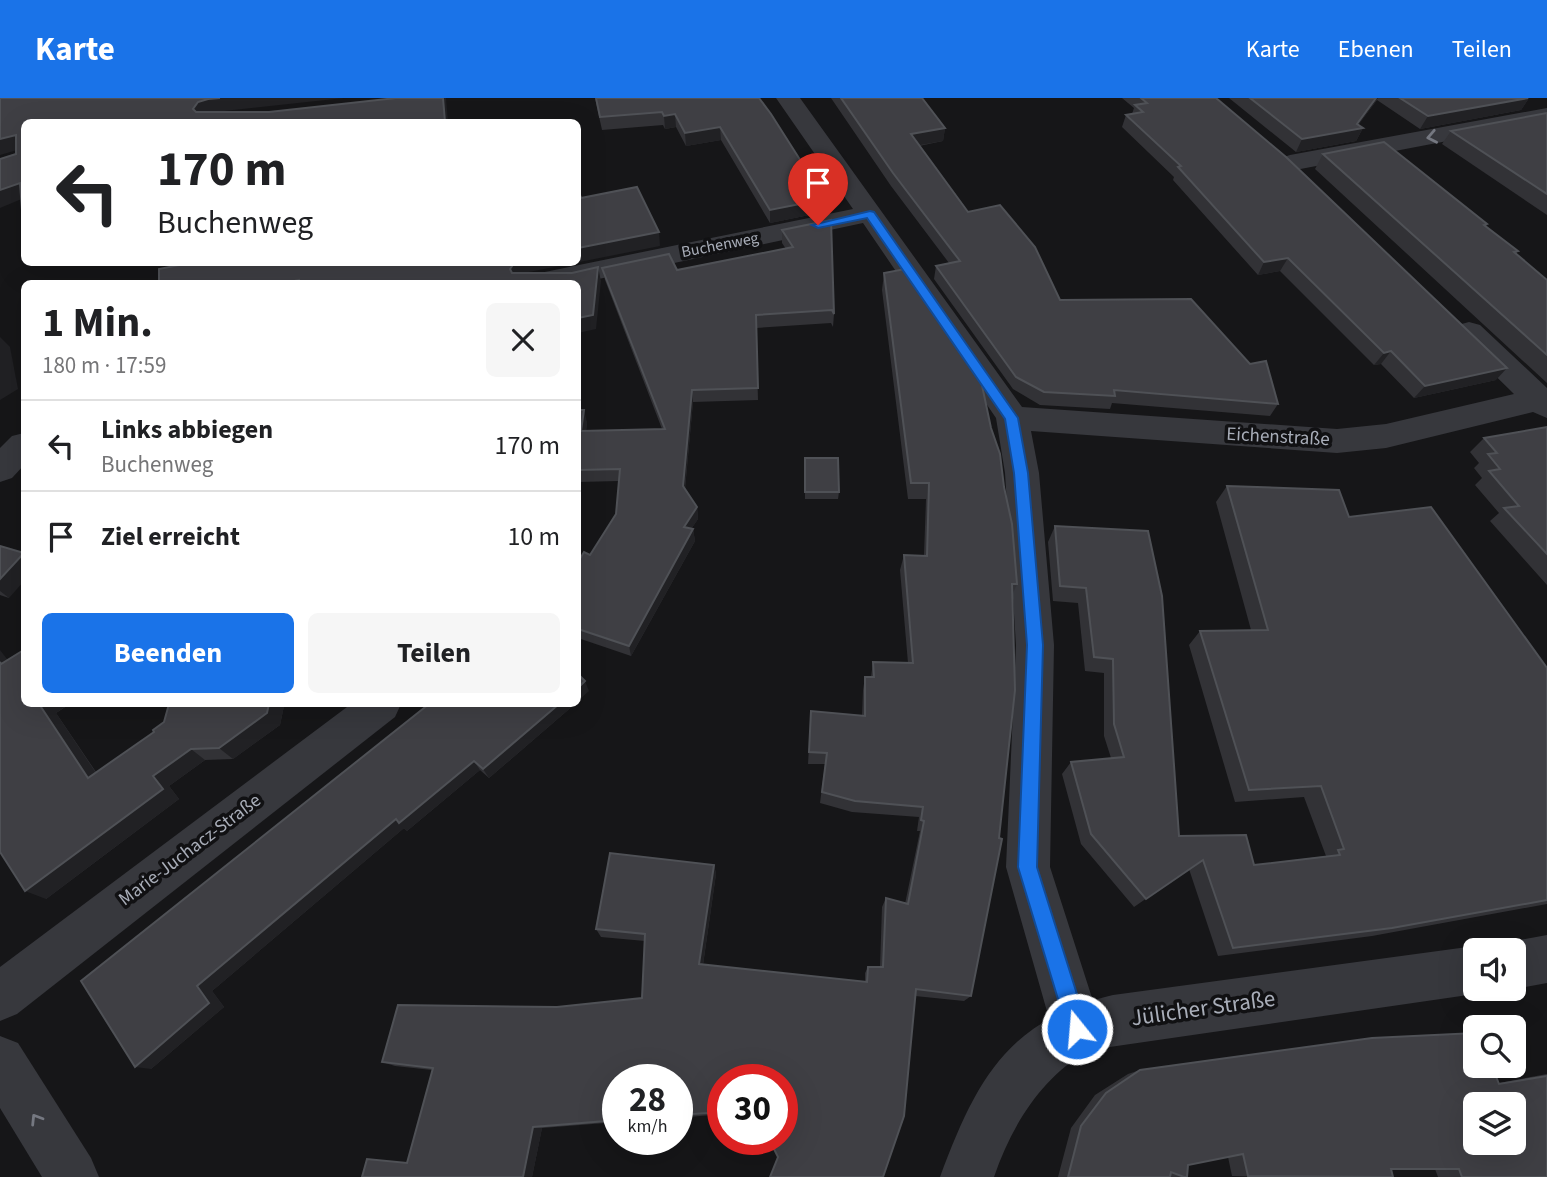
<!DOCTYPE html>
<html lang="de">
<meta charset="utf-8">
<style>
:root{--surface:#fff;--page:#f6f6f6;--text:#202124;--muted:#757577;--line:#e0e0e0;--accent:#1a73e8}
body{margin:0;font-family:"Source Sans 3",sans-serif;background:var(--page);color:var(--text);height:100vh;display:flex;flex-direction:column;font-size:26px;white-space:nowrap}
*{box-sizing:border-box;margin:0}
p{font-size:23px;color:var(--muted)}
.icon{flex:none;width:38px;height:38px;fill:none;stroke:currentColor;stroke-width:2;stroke-linecap:round;stroke-linejoin:round}
.map{position:relative;flex:1;overflow:hidden}
.panel{position:absolute;left:21px;top:182px;width:560px;height:427px;display:flex;flex-direction:column;background:var(--surface);border-radius:10px;box-shadow:0 7px 28px #0002}
.panel>*{flex:none}
.banner{position:absolute;left:21px;top:21px;width:560px;height:147px;border-radius:10px;box-shadow:0 7px 28px #0002;background:#fff;color:var(--text);overflow:hidden}
.tools{position:absolute;left:1463px;top:840px;display:grid;gap:14px}
.tools a{display:grid;place-items:center;width:63px;height:63px;border-radius:10px;background:var(--surface);box-shadow:0 7px 28px #0002;font-size:35px}
.speed{position:absolute;left:602px;top:966px;display:flex;gap:14px;font-size:35px;font-weight:700;text-align:center}
.speed>*{display:grid;place-content:center;width:91px;height:91px;border-radius:50%;background:var(--surface);box-shadow:0 7px 28px #0002;line-height:1}
.speed small{font-size:18px;font-weight:400}
.speed .limit{border:10px solid #d22;background:#fff;color:#111}
.pin{position:absolute;display:grid;place-items:center;width:60px;height:60px;color:#fff;margin:-72px -30px;border-radius:50% 50% 50% 0;rotate:-45deg;box-shadow:0 0 7px #0007}
.pin .icon{rotate:45deg}
.me{position:absolute;width:77px;margin:-38px;rotate:343deg;stroke-linejoin:round;filter:drop-shadow(0 0 5px #0008)}
.turn{display:flex;align-items:center;gap:24px;height:147px;padding:0 21px;font-size:32px}
.turn .icon{width:91px;height:91px;stroke-width:2.5}
.turn b{display:block;font-size:49px;line-height:60px}
.round{display:grid;place-items:center;flex:none;width:74px;height:74px;border-radius:10px;background:var(--page)}
.head{display:flex;align-items:center;justify-content:space-between;height:119px;padding:0 21px}
h1{font-size:42px;font-weight:700;line-height:52px}
.cta{display:flex;gap:14px;margin-top:auto;padding:14px 21px}
.cta a{flex:1;height:80px;border-radius:10px;background:var(--accent);color:#fff;font-size:28px;font-weight:700;line-height:80px;text-align:center}
.cta a+a{background:var(--page);color:var(--text)}
ul{padding:0;list-style:none}
li{display:flex;align-items:center;gap:21px;height:91px;padding:0 21px;border-top:2px solid var(--line)}
li div{flex:1}
li b{display:block;font-size:26px}
li em{font-style:normal}
header{display:flex;align-items:center;gap:42px;box-sizing:border-box;height:98px;padding:0 35px;background:var(--accent);color:#fff}
header strong{font-size:33px}
nav{display:flex;gap:38px;margin-inline-start:auto;font-size:24px}
.map>svg:first-child{display:block}
</style>
<header>
<strong>Karte</strong>
<nav><a>Karte</a><a>Ebenen</a><a>Teilen</a></nav>
</header>
<div class="map">
<svg width="1547" height="1079" viewBox="0 0 1547 1079">
<rect width="100%" height="100%" fill="#161618"/>
<g fill="none" stroke-linecap="round" stroke-linejoin="round">
<!-- minor -->
<g fill="#37383d" fill-rule="evenodd">
<polygon points="776,0 800,0 1022,309 1337,331 1386,326 1514,296 1458,241 1454,234 1458,227 1469,224 1480,227 1547,290 1547,320 1533,314 1386,350 1337,355 1031,333 1039,375 1054,547 1050,769 1102,931 1095,949 1077,956 1059,949 1052,931 1006,769 1016,547 1005,375 996,320 863,125 575,186 516,186 520,180 530,177 853,111"/>
<polygon points="1547,10 1547,24 1290,73 1281,70 1277,65 1281,60 1290,57"/>
<polygon points="24,335 24,367 12,380 0,384 0,350 12,338"/>
<polygon points="351,606 401,606 395,619 17,916 0,923 0,869"/>
<polygon points="0,938 18,945 91,1060 99,1079 42,1079 0,1010"/>
</g>
<!-- tertiary -->
<g fill="#37383d" fill-rule="evenodd">
<polygon points="1547,837 1547,885 1514,891 1514,852 1496,852 1497,850 1514,843"/>
<path d="M1475,848l10,4h-10v39h12l-12,5 -386,56c-48,28 -77,75 -95,127h-54c36,-96 67,-157 173,-182z"/>
</g>
</g>
<!-- wall -->
<g fill="#323236">
<polygon points="595,0 759,0 824,114 770,125 721,42 686,48 676,29 665,31 663,27 602,32"/>
<polygon points="831,0 922,0 945,30 943,43 919,48 968,114 1060,202 1278,306 1270,318 1112,305 1110,311 1040,307 1013,291 934,181 936,168 949,165 891,88"/>
<polygon points="1122,0 1216,0 1496,282 1414,300 1381,266 1374,267 1280,173 1258,177 1173,82 1174,79 1122,29 1126,17 1132,16 1134,10"/>
<polygon points="1229,0 1529,0 1521,12 1420,31 1377,2 1358,27 1363,30 1356,43 1296,54"/>
<polygon points="1547,15 1547,117 1442,46 1451,33"/>
<polygon points="1323,56 1487,126 1486,128 1518,153 1516,156 1547,182 1547,285 1315,71"/>
<polygon points="782,132 834,216 833,229 831,225 756,230 758,302 693,304 685,391 697,409 698,421 691,431 693,431 695,443 631,558 578,540 578,464 590,457 616,416 619,383 578,384 578,312 587,324 586,333 662,331 605,182 602,170 677,172 786,151 782,145"/>
<polygon points="884,175 1004,389 1017,486 1013,495 971,898 964,903 915,898 778,1059 782,1041 723,982 723,1016 677,1020 677,982 618,982 618,1024 542,1030 532,1079 362,1079 367,1061 407,1065 432,972 395,968 382,964 557,909 642,900 645,843 601,839 596,831 714,767 716,776 703,867 865,884 865,875 868,869 880,869 882,809 886,800 905,806 920,733 917,733 919,719 852,714 820,705 825,666 808,666 811,613 862,618 863,592 865,579 871,579 873,564 908,565 900,472 904,457 924,457 926,401 908,401 882,192"/>
<polygon points="1547,329 1547,487 1490,423 1499,415 1475,387 1482,380 1474,370 1479,365 1470,354 1484,340"/>
<polygon points="805,360 839,394 838,401 805,401"/>
<polygon points="1227,388 1349,419 1547,570 1547,806 1372,838 1218,858 1189,771 1134,809 1081,746 1062,676 1071,664 1111,660 1104,638 1104,575 1085,573 1078,505 1053,503 1048,444 1055,428 1148,433 1179,738 1254,767 1326,758 1304,699 1235,704 1189,547 1200,533 1251,532 1216,404"/>
<polygon points="0,448 9,500 0,497"/>
<polygon points="22,553 24,554 24,606 70,606 56,615 96,674 154,634 164,624 169,606 287,606 284,608 280,627 233,661 205,662 169,688 179,701 46,801 8,562"/>
<polygon points="575,606 489,680 480,672 407,733 404,730 212,893 224,909 151,971 81,883"/>
<polygon points="1140,972 1499,985 1547,976 1547,1079 1438,1079 1435,1071 1391,1071 1266,1079 1232,1078 1228,1059 1188,1067 1187,1079 1058,1079 1071,1030 1095,997 1128,976"/>
</g>
<!-- shaded-wall -->
<g fill="#212124">
<polygon points="220,0 344,0 215,14 200,24 193,11 198,4 208,1"/>
<polygon points="443,0 446,0 448,24 445,24"/>
<polygon points="1376,0 1378,0 1355,32 1363,30 1356,43 1296,54 1302,41 1357,26"/>
<polygon points="1529,0 1521,12 1420,31 1428,18"/>
<polygon points="675,16 676,29 665,31 664,18"/>
<polygon points="720,29 721,42 686,48 685,35"/>
<polygon points="945,30 943,43 909,49 911,36"/>
<polygon points="16,37 24,50 0,57 0,41"/>
<polygon points="20,85 24,100 0,110 0,92"/>
<polygon points="825,101 824,114 770,125 770,112"/>
<polygon points="659,134 660,148 529,174 514,185 510,171 515,164 578,164 578,150"/>
<polygon points="1288,160 1280,173 1258,177 1264,164"/>
<polygon points="598,169 601,183 596,231 578,235 578,220"/>
<polygon points="299,182 301,186 281,186"/>
<polygon points="0,239 10,249 18,291 0,302"/>
<polygon points="1391,253 1381,266 1374,267 1384,255"/>
<polygon points="1507,270 1496,282 1414,300 1425,288"/>
<polygon points="692,292 693,304 684,399 683,388"/>
<polygon points="584,312 587,324 585,345 581,333"/>
<polygon points="697,409 698,421 685,440 684,429"/>
<polygon points="693,431 695,443 631,558 629,548"/>
<polygon points="24,455 24,483 9,500 0,493 0,481"/>
<polygon points="0,552 20,578 1,566 0,564"/>
<polygon points="585,583 589,593 578,603 578,590"/>
<polygon points="39,606 69,606 56,615 106,690 88,680"/>
<polygon points="269,606 287,606 284,608 280,627 233,661 219,650"/>
<polygon points="559,606 575,606 489,680 483,671"/>
<polygon points="191,651 205,662 169,688 179,701 46,801 25,793 153,678"/>
<polygon points="474,663 480,672 407,733 404,730 212,893 224,909 151,971 135,969 197,888 396,721"/>
<polygon points="714,767 716,776 702,873 699,866"/>
<polygon points="533,1029 542,1030 532,1079 523,1079"/>
</g>
<!-- building -->
<g fill="#3f3f44" stroke="#4f5156" stroke-width="2" fill-rule="evenodd">
<polygon points="0,0 220,0 208,1 198,4 193,11 196,14 269,14 396,0 443,0 445,24 24,24 24,112 22,112 20,85 0,92 0,61 16,56 16,37 0,41"/>
<polygon points="596,0 759,0 771,16 825,101 770,112 720,29 685,35 675,16 664,18 662,14 600,19"/>
<polygon points="841,0 922,0 945,30 911,36 968,114 1000,107 1035,149 1060,202 1191,201 1250,266 1266,263 1278,306 1114,292 1115,298 1044,294 1016,279 936,168 960,163 893,75"/>
<polygon points="1141,0 1216,0 1286,59 1507,270 1425,288 1391,253 1384,255 1288,160 1264,164 1178,69 1181,68 1126,17 1143,14 1135,7 1147,5"/>
<polygon points="1250,0 1376,0 1357,26 1363,30 1302,41"/>
<polygon points="1400,0 1528,0 1428,18"/>
<polygon points="1547,15 1547,96 1451,33"/>
<polygon points="1384,44 1487,126 1484,127 1518,153 1514,154 1547,182 1547,257 1323,56"/>
<polygon points="637,89 659,134 578,150 578,91 581,100"/>
<polygon points="831,122 834,216 832,212 756,217 758,290 692,292 683,388 697,409 684,429 693,431 629,548 578,531 578,464 584,454 590,457 616,416 620,371 578,372 578,312 584,312 581,333 665,331 602,170 669,156 677,172 793,149 782,132"/>
<polygon points="194,164 515,164 510,171 512,175 572,175 598,169 593,217 578,220 578,186 320,186 320,184 313,186 300,186 299,182 281,186 159,186 159,171"/>
<polygon points="905,171 980,278 991,330 1000,356 1004,389 1012,426 1017,486 1012,486 1015,592 999,740 1002,741 971,898 916,891 904,1018 883,1079 770,1079 778,1059 769,1041 782,1041 782,982 723,982 723,1014 677,1017 677,982 618,982 618,1022 533,1029 523,1079 362,1079 367,1061 407,1065 433,970 382,964 398,907 557,909 642,900 645,836 596,831 610,755 714,767 699,866 867,884 868,869 883,869 886,800 908,806 924,723 921,722 923,709 855,703 822,694 827,655 809,654 811,613 865,618 865,579 874,579 873,564 913,565 904,457 927,458 929,385 911,385 884,175"/>
<polygon points="1547,329 1547,456 1504,410 1519,408 1489,373 1500,371 1488,356 1497,355 1484,340"/>
<polygon points="805,360 838,360 839,394 805,394"/>
<polygon points="1227,388 1339,392 1349,419 1431,409 1547,570 1547,802 1392,830 1233,850 1203,762 1146,801 1091,736 1071,664 1124,659 1114,626 1113,561 1094,559 1086,490 1060,488 1055,428 1148,433 1162,498 1179,738 1246,737 1254,767 1340,757 1338,752 1344,751 1321,688 1249,692 1200,533 1268,532"/>
<polygon points="0,448 24,455 0,481"/>
<polygon points="22,553 24,556 24,606 39,606 88,680 154,634 153,632 164,624 169,606 269,606 267,615 219,650 191,651 153,678 163,691 25,793 0,754 0,564 1,566"/>
<polygon points="578,576 585,583 578,590"/>
<polygon points="429,606 559,606 483,671 474,663 399,725 396,721 197,888 209,905 135,969 81,883"/>
<path d="M1475,935v33h17l7,18 48,-8v101h-85l-3,-8h-68l2,8 -145,-1 -5,-22 -55,11 -1,12h-3l-13,-5 -1,5h-102l13,-51 25,-33 34,-23 232,-32zM1475,1006h39v39h-39z"/>
</g>
<!-- one-way arrows -->
<defs><path id="oneway-chevron" d="M-2-3.5L2.5 0L-2 3.5" fill="none" stroke-width="1.6" stroke-linecap="round" stroke-linejoin="round" transform="scale(1.75)"/></defs>
<g stroke="#757881">
<use href="#oneway-chevron" transform="translate(1432 39) rotate(169)"/>
<use href="#oneway-chevron" transform="translate(36 1021) rotate(-122)"/>
</g>
<!-- route -->
<polygon fill="#1a73e8" stroke="#114b97" stroke-width="2" points="870,113 874,114 1018,320 1028,375 1043,547 1037,769 1088,931 1085,938 1077,941 1070,938 1067,931 1018,769 1027,547 1014,375 1005,321 867,120 818,130 812,127"/>
<g text-anchor="middle" dominant-baseline="central" stroke-width="7" stroke-linejoin="round" paint-order="stroke">
<!-- far-street labels -->
<g font-size="16" fill="#a8adb8" stroke="#111113">
<text transform="translate(720 147) rotate(-11)">Buchenweg</text>
</g>
<!-- street labels -->
<g font-size="19" fill="#a8adb8" stroke="#111113">
<text transform="translate(1278 339) rotate(3)">Eichenstraße</text>
<text transform="translate(190 752) rotate(-37)">Marie-Juchacz-Straße</text>
</g>
<!-- near-street labels -->
<g font-size="23" fill="#a8adb8" stroke="#111113">
<text transform="translate(1203 910) rotate(-8)">Jülicher Straße</text>
</g>
</g>
</svg>
<div class="tools">
<a><svg class="icon" aria-label="sound" viewBox="0 0 24 24"><path d="M4 9h4l5-4v14l-5-4H4zM17 9q2 3 0 6"/></svg></a>
<a><svg class="icon" aria-label="search" viewBox="0 0 24 24"><circle cx="10" cy="10" r="6"/><path d="M15 15l6 6"/></svg></a>
<a><svg class="icon" aria-label="layers" viewBox="0 0 24 24"><path d="M12 4l9 5-9 5-9-5zM3 14l9 5 9-5"/></svg></a>
</div>
<div class="speed"><div>28<small>km/h</small></div><div class="limit">30</div></div>
<div class="pin" style="left:818px;top:127px;background:#d93025"><svg class="icon" aria-label="arrive" viewBox="0 0 24 24"><path d="M6 21V4h12l-3 4 3 4H6"/></svg></div>
<svg class="me" style="left:1077px;top:931px" viewBox="-20 -20 40 40"><circle r="17" fill="#1a73e8" stroke="#fff" stroke-width="3"/><path d="M0-11L8 9 0 5-8 9z" fill="#fff"/></svg>
<div class="banner">
<div class="turn"><svg class="icon" aria-label="left" viewBox="0 0 24 24"><path d="M17 20v-9H6M10 6l-5 5 5 5"/></svg><div><b>170 m</b>Buchenweg</div></div>
</div>
<section class="panel">
<div class="head"><div><h1>1 Min.</h1><p>180 m · 17:59</p></div><a class="round"><svg class="icon" aria-label="close" viewBox="0 0 24 24"><path d="M6 6l12 12M18 6L6 18"/></svg></a></div>
<ul>
<li><svg class="icon" aria-label="left" viewBox="0 0 24 24"><path d="M17 20v-9H6M10 6l-5 5 5 5"/></svg><div><b>Links abbiegen</b><p>Buchenweg</p></div><em>170 m</em></li>
<li><svg class="icon" aria-label="arrive" viewBox="0 0 24 24"><path d="M6 21V4h12l-3 4 3 4H6"/></svg><div><b>Ziel erreicht</b></div><em>10 m</em></li>
</ul>
<div class="cta"><a>Beenden</a><a>Teilen</a></div>
</section>
</div>
